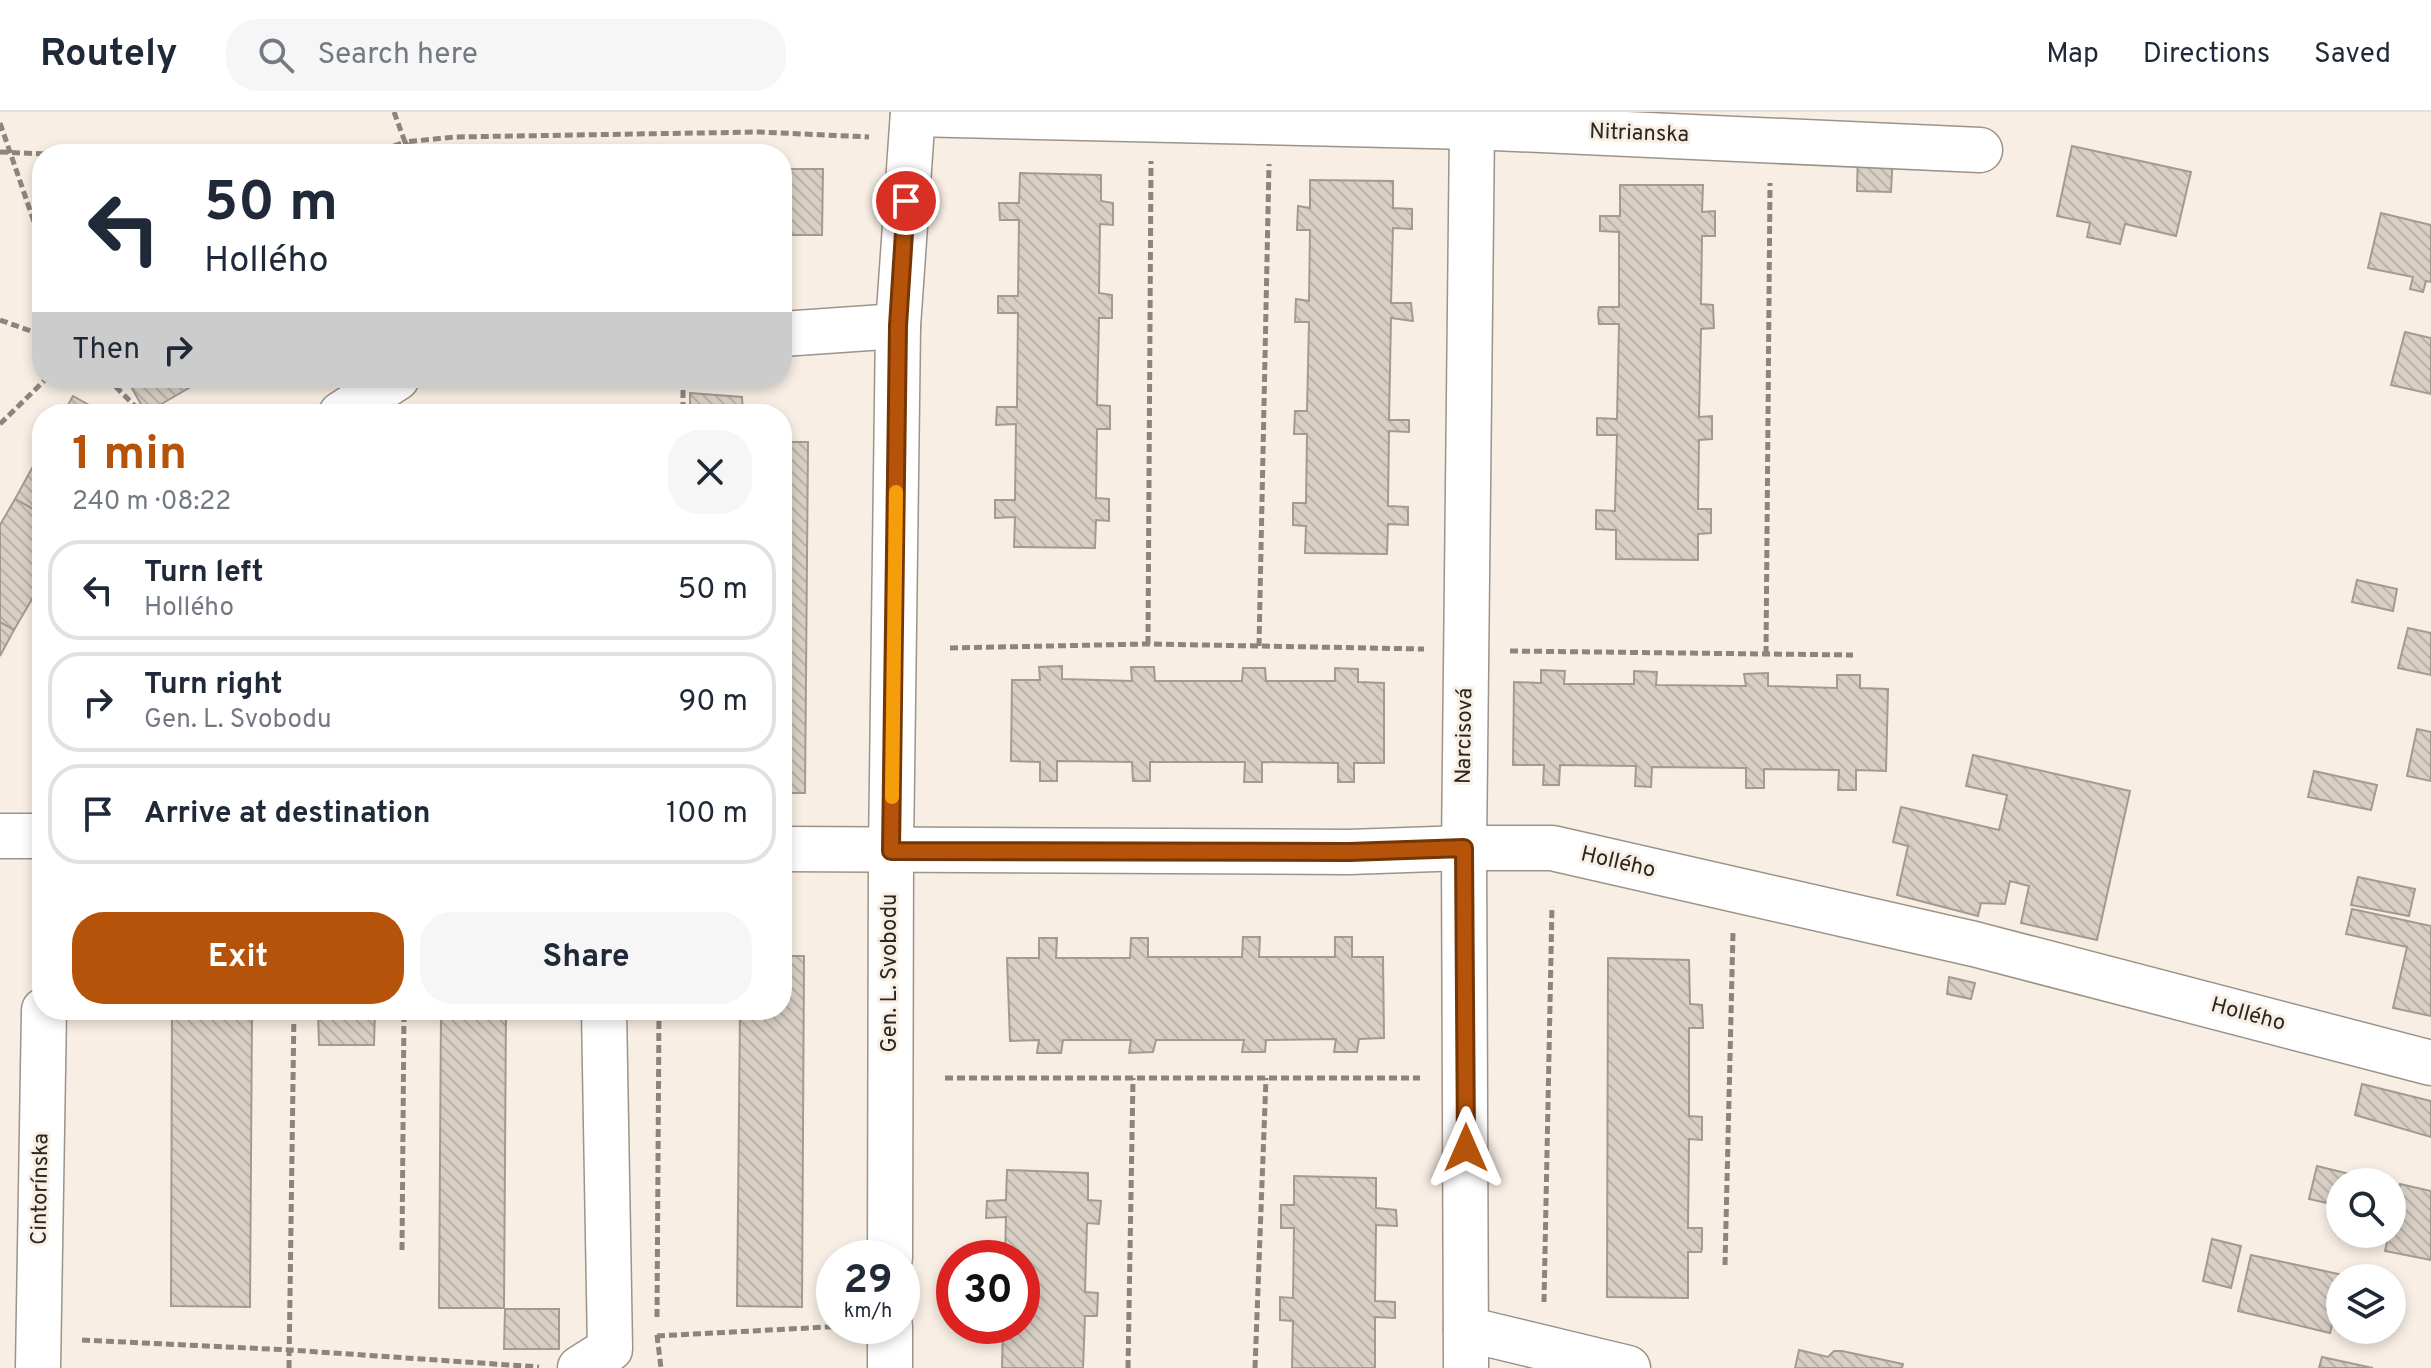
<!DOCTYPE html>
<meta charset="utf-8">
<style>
:root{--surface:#fff;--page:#f6f6f7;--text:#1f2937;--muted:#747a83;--line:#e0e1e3;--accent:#b45309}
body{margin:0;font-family:Overpass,sans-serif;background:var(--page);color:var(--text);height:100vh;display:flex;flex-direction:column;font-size:30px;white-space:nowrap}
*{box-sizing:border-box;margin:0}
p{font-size:26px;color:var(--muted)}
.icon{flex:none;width:44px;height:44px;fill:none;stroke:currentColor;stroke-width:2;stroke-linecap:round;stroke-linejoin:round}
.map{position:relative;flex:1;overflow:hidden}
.details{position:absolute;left:32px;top:292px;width:760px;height:616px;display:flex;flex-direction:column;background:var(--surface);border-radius:32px;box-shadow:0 4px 12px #0003}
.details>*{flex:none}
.guide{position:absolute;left:32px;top:32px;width:760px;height:244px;border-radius:32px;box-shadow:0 4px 12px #0003;background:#fff;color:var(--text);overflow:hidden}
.buttons{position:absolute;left:2326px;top:1056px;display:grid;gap:16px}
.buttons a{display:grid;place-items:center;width:80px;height:80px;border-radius:50%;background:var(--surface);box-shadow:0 4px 12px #0003;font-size:40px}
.speed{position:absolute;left:816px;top:1128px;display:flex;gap:16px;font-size:40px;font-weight:700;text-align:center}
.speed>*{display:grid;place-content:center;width:104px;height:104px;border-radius:50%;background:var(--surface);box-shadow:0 4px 12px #0003;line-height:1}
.speed small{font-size:20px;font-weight:400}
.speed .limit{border:12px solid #d22;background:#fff;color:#111}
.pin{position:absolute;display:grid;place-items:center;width:68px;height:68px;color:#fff;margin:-34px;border:4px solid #fff;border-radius:50%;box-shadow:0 2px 8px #0007}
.me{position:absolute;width:88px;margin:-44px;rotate:0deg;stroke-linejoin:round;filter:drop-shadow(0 0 6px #0008)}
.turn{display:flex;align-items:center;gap:28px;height:168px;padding:0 40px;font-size:36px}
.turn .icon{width:104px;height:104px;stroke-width:2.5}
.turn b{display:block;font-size:56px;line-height:68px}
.then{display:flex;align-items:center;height:76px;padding:0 40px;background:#0003;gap:16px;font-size:30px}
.round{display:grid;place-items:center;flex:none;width:84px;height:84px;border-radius:32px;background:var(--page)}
.headline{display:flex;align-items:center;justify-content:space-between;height:136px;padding:0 40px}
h1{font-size:48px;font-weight:700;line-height:60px;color:var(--accent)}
.cta{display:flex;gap:16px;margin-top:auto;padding:16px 40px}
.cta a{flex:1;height:92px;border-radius:32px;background:var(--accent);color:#fff;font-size:32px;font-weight:700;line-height:92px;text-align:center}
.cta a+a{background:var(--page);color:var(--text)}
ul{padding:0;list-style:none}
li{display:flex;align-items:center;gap:24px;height:100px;margin:0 16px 12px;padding:0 24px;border:4px solid var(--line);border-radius:32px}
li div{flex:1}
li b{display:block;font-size:30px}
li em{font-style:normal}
header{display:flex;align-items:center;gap:48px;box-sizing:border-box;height:112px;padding:0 40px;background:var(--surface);border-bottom:2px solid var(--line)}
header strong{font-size:38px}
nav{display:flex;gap:44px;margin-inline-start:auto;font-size:28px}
.search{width:560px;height:72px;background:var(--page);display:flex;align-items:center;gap:20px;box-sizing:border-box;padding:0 28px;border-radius:32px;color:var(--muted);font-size:30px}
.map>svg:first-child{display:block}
</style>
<header>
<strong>Routely</strong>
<div class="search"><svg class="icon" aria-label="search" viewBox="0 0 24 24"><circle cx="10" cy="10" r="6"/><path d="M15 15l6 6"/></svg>Search here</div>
<nav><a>Map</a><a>Directions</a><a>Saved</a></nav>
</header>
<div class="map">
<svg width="2431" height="1256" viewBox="0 0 2431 1256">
<defs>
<pattern id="building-back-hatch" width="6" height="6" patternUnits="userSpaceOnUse" patternTransform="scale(2)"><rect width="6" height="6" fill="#d9d0c5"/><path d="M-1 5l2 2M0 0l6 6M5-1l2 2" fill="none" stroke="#bab2a9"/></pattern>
</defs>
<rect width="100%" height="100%" fill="#f8eee4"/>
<!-- building -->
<g fill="url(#building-back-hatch)" stroke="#a39a90" stroke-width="2">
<polygon points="2072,34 2191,60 2176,124 2125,112 2120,132 2087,125 2090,111 2057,104"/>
<polygon points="1858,38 1893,40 1891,80 1857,79"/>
<polygon points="782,57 823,57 822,123 782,123"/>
<polygon points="1020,61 1101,63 1101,89 1113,91 1113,113 1100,112 1099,181 1112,183 1112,206 1099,206 1097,293 1110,294 1110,317 1097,317 1096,386 1109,387 1109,409 1096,408 1095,436 1014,435 1015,405 995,406 995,388 1015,388 1016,312 996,313 997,295 1017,295 1018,201 998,201 998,184 1018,184 1019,108 1000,108 999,91 1019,91"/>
<polygon points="1310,68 1393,69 1393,96 1412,97 1412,117 1393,116 1391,191 1411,191 1413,209 1391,206 1389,308 1409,308 1409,320 1389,319 1388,394 1408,395 1408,413 1388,412 1387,442 1305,441 1306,414 1293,413 1293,391 1306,391 1307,322 1294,322 1295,299 1307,299 1309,210 1295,210 1296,187 1309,189 1310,118 1297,118 1298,94 1310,96"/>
<polygon points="1620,73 1703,73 1702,100 1715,99 1715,124 1702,124 1701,192 1713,193 1714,216 1701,217 1699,305 1712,304 1712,327 1699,328 1698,397 1711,397 1711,421 1698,422 1698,448 1616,447 1616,418 1596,417 1596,398 1615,399 1617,323 1597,323 1597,306 1617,307 1619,212 1599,212 1598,202 1599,195 1619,195 1619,120 1600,119 1600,104 1620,104"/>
<polygon points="2381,101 2431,113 2431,170 2426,169 2423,180 2410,177 2413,165 2368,156"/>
<polygon points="2405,220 2431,226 2431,282 2391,273"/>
<polygon points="126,266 206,266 146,301"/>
<polygon points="690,281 742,285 743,302 690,302"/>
<polygon points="73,284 105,302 63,302"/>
<polygon points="782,330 808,330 805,681 782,681"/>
<polygon points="42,338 42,402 15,387"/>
<polygon points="15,387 42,402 42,470 14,518 0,510 0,413"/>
<polygon points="2357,468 2397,477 2393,499 2352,490"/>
<polygon points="0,510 14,518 0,544"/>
<polygon points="2408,516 2431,521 2431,563 2398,556"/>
<polygon points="1062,554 1062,567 1132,569 1131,555 1154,555 1155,569 1242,569 1243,556 1265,556 1266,569 1335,569 1335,556 1358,557 1358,570 1384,571 1384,651 1354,651 1354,670 1338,670 1338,651 1262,650 1262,670 1244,670 1245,650 1150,650 1150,669 1133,669 1132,650 1057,649 1057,669 1040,669 1040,650 1011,649 1012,568 1040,568 1039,555"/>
<polygon points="1541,558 1565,559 1564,572 1634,572 1634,559 1657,560 1656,573 1746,574 1744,562 1768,561 1768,574 1837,576 1837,563 1860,563 1860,576 1888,577 1886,659 1856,658 1856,678 1838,678 1839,658 1764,657 1764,676 1746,676 1746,656 1652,655 1651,675 1635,674 1636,654 1560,653 1559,673 1543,673 1544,653 1513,653 1514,570 1541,571"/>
<polygon points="2417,617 2431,620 2431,669 2407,664"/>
<polygon points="1973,643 2130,679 2097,828 2021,811 2029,774 2010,769 2005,792 1981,791 1978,804 1897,783 1908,734 1893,730 1901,695 1999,718 2007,683 1966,674"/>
<polygon points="2314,659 2377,673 2371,698 2308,685"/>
<polygon points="2358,765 2415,777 2409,804 2351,793"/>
<polygon points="2352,797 2431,814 2431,904 2393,896 2407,835 2346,822"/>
<polygon points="1243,825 1260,825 1259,845 1335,845 1335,825 1352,825 1352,845 1383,845 1384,926 1359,927 1357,940 1334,940 1336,927 1266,928 1265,940 1242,940 1244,928 1156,928 1153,940 1129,941 1131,928 1063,928 1061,941 1037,941 1039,928 1010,929 1007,846 1039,846 1039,826 1057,826 1056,846 1130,846 1131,826 1148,826 1148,845 1242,845"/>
<polygon points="782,844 804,844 802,1195 737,1194 740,898 782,898"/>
<polygon points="1608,846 1689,848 1690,892 1702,893 1703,916 1689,916 1689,1004 1702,1005 1702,1028 1689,1027 1688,1116 1702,1116 1702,1137 1701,1140 1688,1140 1688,1186 1607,1185"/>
<polygon points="1949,865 1975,871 1971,887 1947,882"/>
<polygon points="172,898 252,898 250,1195 171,1194"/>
<polygon points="318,898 375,898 374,933 319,933"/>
<polygon points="441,898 506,898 504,1196 439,1196"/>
<polygon points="2362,972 2431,989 2431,1025 2355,1003"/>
<polygon points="2317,1054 2382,1070 2340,1070 2340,1094 2309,1087"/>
<polygon points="1007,1058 1088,1061 1088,1088 1101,1089 1099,1112 1087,1111 1085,1180 1098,1181 1097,1204 1085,1204 1083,1256 1002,1256 1003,1214 1022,1214 1022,1146 1005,1146 1006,1105 986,1106 987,1089 1006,1088"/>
<polygon points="1294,1064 1376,1066 1376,1096 1396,1098 1397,1114 1376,1113 1375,1189 1395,1190 1395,1206 1375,1205 1375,1256 1292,1256 1293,1209 1280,1208 1280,1185 1293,1186 1294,1116 1281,1116 1281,1093 1294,1093"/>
<polygon points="2392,1072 2400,1074 2400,1072 2431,1079 2431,1148 2385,1139 2389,1122 2392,1122"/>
<polygon points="2212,1127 2241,1134 2231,1176 2203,1169"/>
<polygon points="2251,1143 2343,1163 2340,1166 2339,1182 2340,1202 2335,1201 2330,1221 2238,1199"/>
<polygon points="505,1197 559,1197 559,1237 504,1237"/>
<polygon points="1799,1238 1828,1245 1834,1239 1842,1239 1903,1252 1902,1256 1795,1256"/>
<polygon points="2322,1245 2373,1256 2319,1256"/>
</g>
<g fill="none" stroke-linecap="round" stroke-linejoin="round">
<!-- minor casing -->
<g stroke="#9c9389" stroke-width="47">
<g id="minor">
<polyline points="913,2 1472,15 1980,38"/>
<polyline points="782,222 898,214"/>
<polyline points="341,302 397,266"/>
<polyline points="0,724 42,724"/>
<polyline points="782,737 1349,740 1464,736 1552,736 1974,832 2431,951"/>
<polyline points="890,1146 891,739 898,214 913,0"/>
<polyline points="1466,1217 1628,1256"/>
<polyline points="38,1256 44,898"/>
<polyline points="580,1256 610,1237 604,898"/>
<polyline points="890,1256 890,1214"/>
<polyline points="1466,1256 1464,736 1472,15"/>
</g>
</g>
<!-- path -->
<g stroke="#8c857f" stroke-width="5" stroke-dasharray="8 4" stroke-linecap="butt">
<polyline points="394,0 405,30 454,25 759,20 869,25"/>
<polyline points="0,11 42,133"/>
<polyline points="0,40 45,42"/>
<polyline points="371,42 405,30 413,42"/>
<polyline points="0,208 42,223"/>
<polyline points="107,266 143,302"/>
<polyline points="683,266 683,302"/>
<polyline points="0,312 47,266"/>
<polyline points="1148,532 1151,49"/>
<polyline points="1259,534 1269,52"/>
<polyline points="950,536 1148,532 1424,537"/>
<polyline points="1510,539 1853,543"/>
<polyline points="1766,542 1770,71"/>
<polyline points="945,966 1420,966"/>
<polyline points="402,1138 404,898"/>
<polyline points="1725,1153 1733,820"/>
<polyline points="1544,1190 1552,794"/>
<polyline points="657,1205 659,898"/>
<polyline points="657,1223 661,1256"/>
<polyline points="657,1224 846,1214"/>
<polyline points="82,1228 290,1238 539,1255"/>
<polyline points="289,1256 294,898"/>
<polyline points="1128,1256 1133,966"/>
<polyline points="1255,1256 1266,966"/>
</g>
<!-- minor -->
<use href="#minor" stroke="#fff" stroke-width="44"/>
</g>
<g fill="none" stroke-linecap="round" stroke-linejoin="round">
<!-- route casing -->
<g stroke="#753606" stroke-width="20">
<polyline id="route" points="906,89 898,214 891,739 1349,740 1464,736 1466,1036"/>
</g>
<!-- route -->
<use href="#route" stroke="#b45309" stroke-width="14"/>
<!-- slow -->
<polyline stroke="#f59e0b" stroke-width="14" points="892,685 896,380"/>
</g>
<g text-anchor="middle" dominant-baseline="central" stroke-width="6" stroke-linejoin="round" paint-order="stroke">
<!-- street labels -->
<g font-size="22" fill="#2a2622" stroke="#f8eee4">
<text transform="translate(1639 22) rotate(2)">Nitrianska</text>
<text transform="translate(1465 624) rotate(-89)">Narcisová</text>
<text transform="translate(1618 751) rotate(13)">Hollého</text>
<text transform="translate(890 861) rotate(-90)">Gen. L. Svobodu</text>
<text transform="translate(2248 903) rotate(15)">Hollého</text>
<text transform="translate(41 1077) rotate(-89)">Cintorínska</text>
</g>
</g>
</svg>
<div class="buttons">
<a><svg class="icon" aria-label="search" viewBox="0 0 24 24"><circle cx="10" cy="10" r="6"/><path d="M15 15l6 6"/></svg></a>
<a><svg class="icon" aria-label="layers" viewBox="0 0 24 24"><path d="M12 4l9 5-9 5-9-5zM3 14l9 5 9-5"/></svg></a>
</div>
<div class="speed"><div>29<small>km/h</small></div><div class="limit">30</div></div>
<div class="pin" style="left:906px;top:89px;background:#d93025"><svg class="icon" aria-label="arrive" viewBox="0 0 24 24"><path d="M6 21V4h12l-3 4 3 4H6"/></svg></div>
<svg class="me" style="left:1466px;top:1036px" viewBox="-20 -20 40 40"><path d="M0-17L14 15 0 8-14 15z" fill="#b45309" stroke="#fff" stroke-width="4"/></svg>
<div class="guide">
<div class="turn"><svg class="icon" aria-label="left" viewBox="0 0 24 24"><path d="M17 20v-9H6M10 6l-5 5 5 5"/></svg><div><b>50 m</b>Hollého</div></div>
<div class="then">Then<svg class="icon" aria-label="right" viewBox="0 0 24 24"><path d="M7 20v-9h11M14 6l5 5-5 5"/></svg></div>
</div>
<section class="details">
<div class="headline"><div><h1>1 min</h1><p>240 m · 08:22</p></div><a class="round"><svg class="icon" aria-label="close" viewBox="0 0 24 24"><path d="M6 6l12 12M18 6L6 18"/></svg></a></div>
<ul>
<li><svg class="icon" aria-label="left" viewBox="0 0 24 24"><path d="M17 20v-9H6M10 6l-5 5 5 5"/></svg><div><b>Turn left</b><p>Hollého</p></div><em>50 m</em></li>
<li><svg class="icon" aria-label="right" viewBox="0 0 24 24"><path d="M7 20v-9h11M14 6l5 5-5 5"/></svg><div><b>Turn right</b><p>Gen. L. Svobodu</p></div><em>90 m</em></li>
<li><svg class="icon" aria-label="arrive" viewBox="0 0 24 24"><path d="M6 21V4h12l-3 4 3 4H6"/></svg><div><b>Arrive at destination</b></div><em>100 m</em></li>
</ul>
<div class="cta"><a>Exit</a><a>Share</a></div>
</section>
</div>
